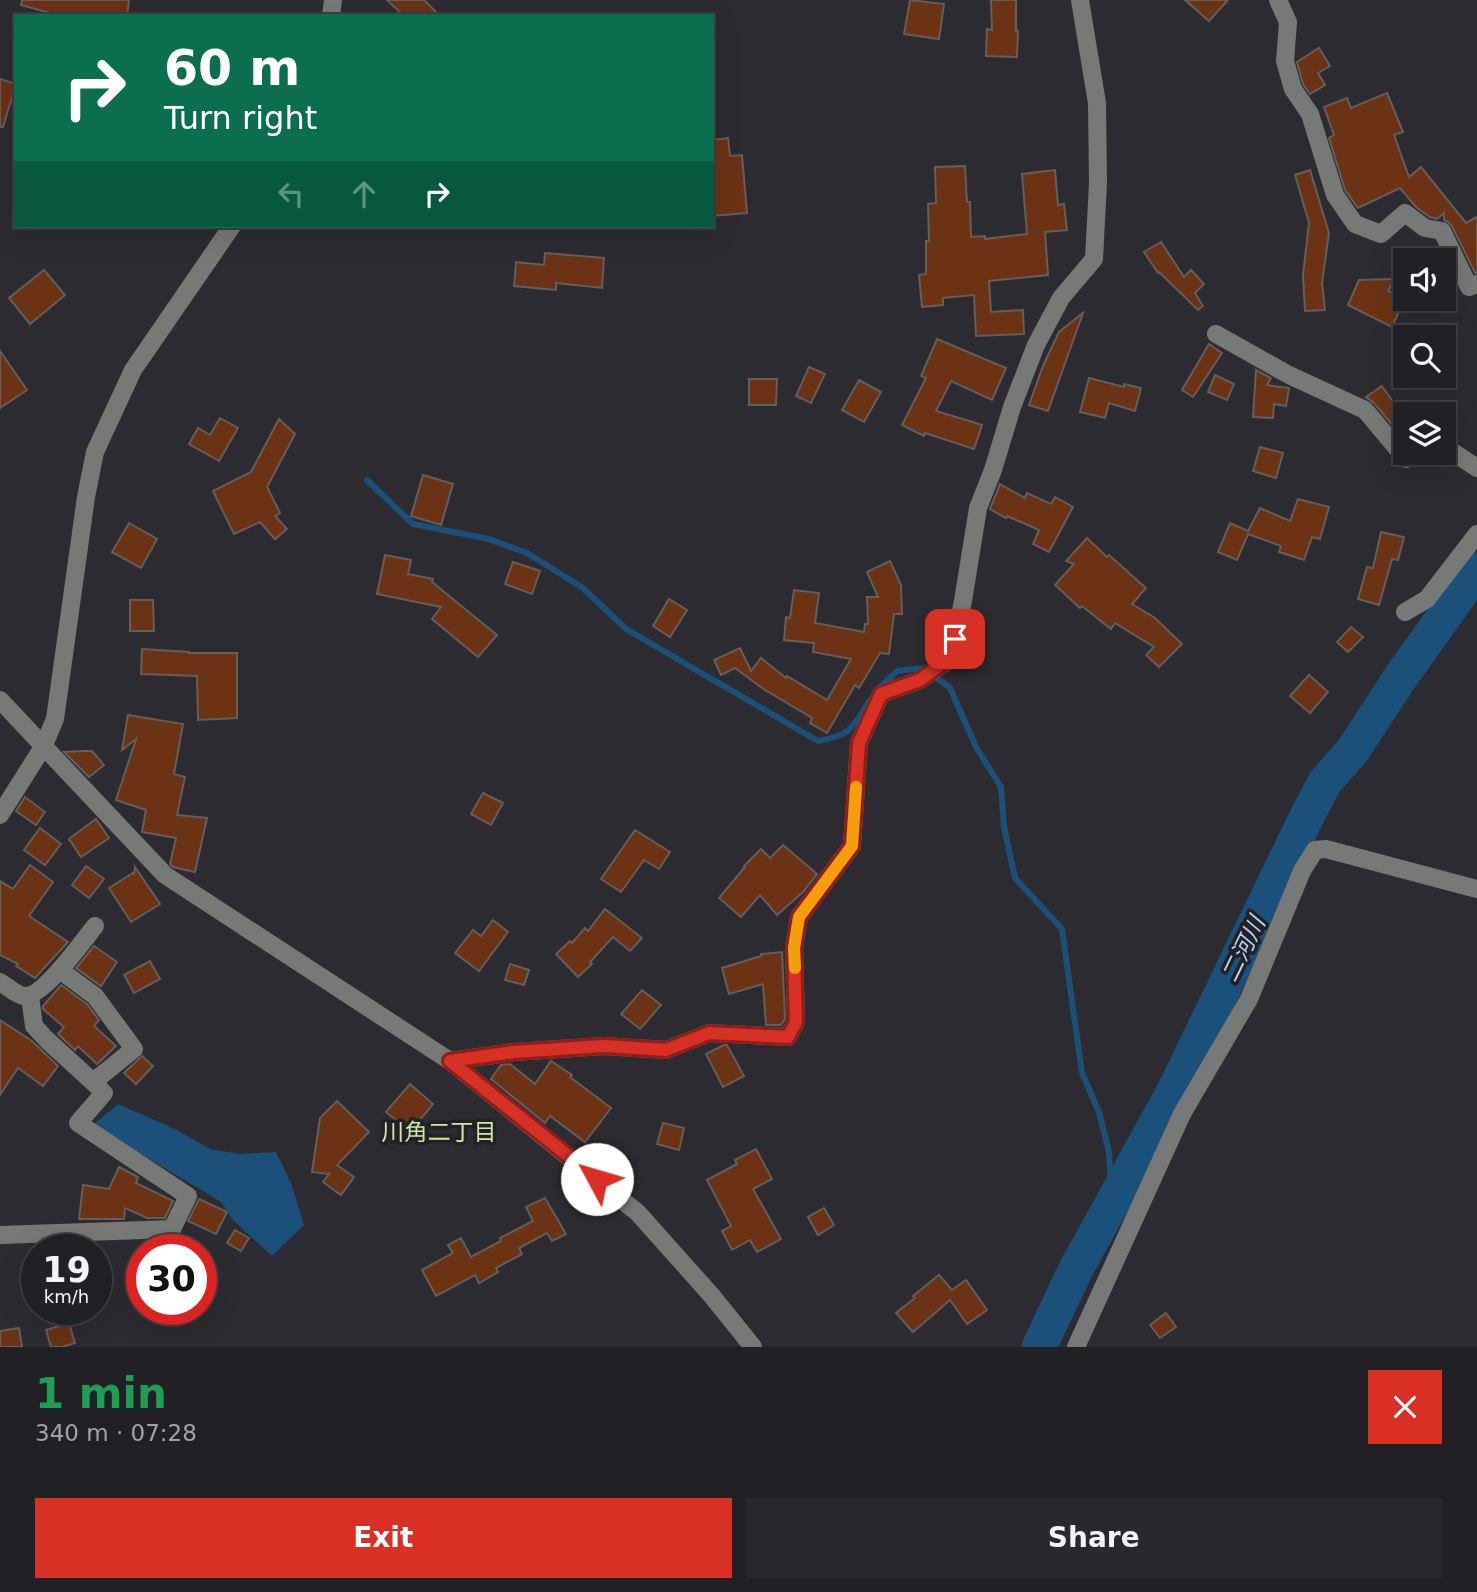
<!DOCTYPE html>
<meta charset="utf-8">
<style>
:root{--surface:#212025;--page:#29282d;--text:#f1f3f6;--muted:#a2a3a7;--line:#3e3e42;--accent:#d93025}
body{margin:0;font-family:"DejaVu Sans","Noto Sans JP",sans-serif;background:var(--page);color:var(--text);height:100vh;display:flex;flex-direction:column;font-size:26px;white-space:nowrap}
*{box-sizing:border-box;margin:0}
p{font-size:23px;color:var(--muted)}
.icon{flex:none;width:38px;height:38px;fill:none;stroke:currentColor;stroke-width:2;stroke-linecap:round;stroke-linejoin:round}
.map{position:relative;height:1347px;overflow:hidden}
.drawer{display:flex;flex-direction:column;background:var(--surface);flex:1}
.drawer>*{flex:none}
.guide{position:absolute;left:14px;top:14px;width:700px;height:214px;border-radius:0px;box-shadow:0 7px 28px #0002,0 0 0 2px var(--line);background:#0b6e4f;color:#fff;overflow:hidden}
.buttons{position:absolute;left:1393px;top:248px;display:grid;gap:14px}
.buttons a{display:grid;place-items:center;width:63px;height:63px;border-radius:0px;background:var(--surface);box-shadow:0 7px 28px #0002,0 0 0 2px var(--line);font-size:35px}
.speed{position:absolute;left:21px;top:1234px;display:flex;gap:14px;font-size:35px;font-weight:700;text-align:center}
.speed>*{display:grid;place-content:center;width:91px;height:91px;border-radius:50%;background:var(--surface);box-shadow:0 7px 28px #0002,0 0 0 2px var(--line);line-height:1}
.speed small{font-size:18px;font-weight:400}
.speed .limit{border:10px solid #d22;background:#fff;color:#111}
.pin{position:absolute;display:grid;place-items:center;width:60px;height:60px;color:#fff;margin:-30px;border-radius:14px;box-shadow:0 4px 10px #0006}
.me{position:absolute;width:77px;margin:-38px;rotate:309deg;stroke-linejoin:round;filter:drop-shadow(0 0 5px #0008)}
.turn{display:flex;align-items:center;gap:24px;height:147px;padding:0 35px;font-size:32px}
.turn .icon{width:91px;height:91px;stroke-width:2.5}
.turn b{display:block;font-size:49px;line-height:60px}
.lanes{display:flex;align-items:center;height:66px;padding:0 35px;background:#0003;justify-content:center;gap:35px;direction:ltr}
.lanes .off{opacity:.35}
.round{display:grid;place-items:center;flex:none;width:74px;height:74px;border-radius:0px;background:var(--page)}
.head{display:flex;align-items:center;justify-content:space-between;height:119px;padding:0 35px}
h1{font-size:42px;font-weight:700;line-height:52px;color:#1e9e55}
.action{display:flex;gap:14px;margin-top:auto;padding:14px 35px}
.action a{flex:1;height:80px;border-radius:0px;background:var(--accent);color:#fff;font-size:28px;font-weight:700;line-height:80px;text-align:center}
.action a+a{background:var(--page);color:var(--text)}
.map>svg:first-child{display:block}
</style>
<div class="map">
<svg width="1477" height="1347" viewBox="0 0 1477 1347">
<rect width="100%" height="100%" fill="#2c2b31"/>
<!-- water -->
<polygon fill="#1b507b" points="118,1104 175,1129 210,1149 239,1154 276,1152 291,1183 304,1225 272,1256 232,1219 221,1202 93,1125"/>
<g fill="none" stroke-linecap="round" stroke-linejoin="round">
<!-- stream -->
<g stroke="#1b507b" stroke-width="6">
<path d="M367,480l46,44 76,15 38,14 56,35 43,41 192,112c35,-6 34,-14 52,-41"/>
<polyline points="879,688 897,671 924,668 950,688 976,747 1001,787 1004,827 1015,878 1062,929 1082,1073 1099,1112 1109,1152 1112,1202"/>
</g>
<!-- river -->
<polyline stroke="#1b507b" stroke-width="35" points="1039,1347 1076,1269 1173,1093 1307,816 1325,782 1353,750 1400,678 1477,570"/>
</g>
<!-- building -->
<g fill="#6b3214" stroke="#655e5b" stroke-width="2">
<polygon points="22,0 129,0 127,16 61,16 21,5"/>
<polygon points="387,0 424,0 440,16 404,16"/>
<polygon points="910,0 944,4 939,39 904,34"/>
<polygon points="991,0 1016,0 1016,31 1018,31 1017,57 986,56 987,29 992,30"/>
<polygon points="1185,0 1228,0 1209,21"/>
<polygon points="1319,48 1330,66 1318,73 1325,85 1310,94 1303,84 1297,62"/>
<polygon points="0,79 16,84 3,127 0,127"/>
<polygon points="1387,93 1403,132 1394,135 1409,177 1421,167 1466,223 1477,217 1477,273 1475,273 1452,226 1448,222 1444,220 1444,213 1437,219 1430,217 1416,207 1400,188 1358,208 1345,190 1329,138 1334,135 1324,107 1347,98 1351,108"/>
<polygon points="728,138 730,156 742,155 747,213 712,216 712,140"/>
<polygon points="965,166 967,202 970,202 971,237 985,236 985,239 1027,234 1022,174 1055,170 1058,205 1064,204 1067,230 1045,232 1048,275 989,281 991,312 1023,310 1024,334 976,336 974,295 943,298 943,305 922,307 919,275 926,274 926,241 929,241 928,204 936,203 935,167"/>
<polygon points="1310,170 1329,233 1322,283 1325,310 1305,311 1303,275 1309,223 1295,175"/>
<polygon points="1161,242 1184,277 1191,270 1204,284 1195,293 1203,306 1198,310 1159,272 1158,273 1144,252"/>
<polygon points="545,253 604,258 602,288 556,283 556,290 514,286 516,262 544,265"/>
<polygon points="1444,261 1456,287 1444,294"/>
<polygon points="44,270 65,295 30,324 9,298"/>
<polygon points="1394,279 1388,291 1405,299 1392,327 1348,305 1359,280"/>
<polygon points="1083,313 1048,411 1029,405 1043,366 1059,332"/>
<polygon points="937,339 1006,368 992,400 951,381 936,411 982,425 974,449 925,433 924,436 902,425 926,378 921,376"/>
<polygon points="1209,344 1222,353 1193,397 1182,390"/>
<polygon points="0,351 27,390 0,408"/>
<polygon points="809,367 825,374 811,403 796,396"/>
<polygon points="1256,370 1271,378 1267,385 1289,388 1286,406 1274,404 1273,418 1253,417"/>
<polygon points="1215,375 1234,384 1227,400 1208,392"/>
<polygon points="1089,378 1124,387 1124,384 1141,388 1135,411 1109,403 1105,418 1080,412"/>
<polygon points="749,379 777,379 776,405 749,405"/>
<polygon points="859,380 881,392 864,422 842,410"/>
<polygon points="1382,386 1405,419 1405,440 1374,403 1366,397"/>
<polygon points="220,418 238,428 219,461 189,444 198,428 210,435"/>
<polygon points="279,419 295,434 267,487 280,513 275,516 287,529 275,539 260,522 234,534 213,491 251,472"/>
<polygon points="1260,447 1283,453 1276,478 1253,471"/>
<polygon points="423,475 453,484 441,525 411,516"/>
<polygon points="1000,484 1025,498 1027,493 1051,504 1055,497 1073,507 1049,552 1033,544 1039,530 1007,516 1006,518 990,509"/>
<polygon points="1298,499 1329,507 1320,539 1312,537 1304,560 1279,552 1281,546 1248,534 1237,560 1218,552 1230,523 1248,531 1260,508 1290,521"/>
<polygon points="129,523 157,539 141,568 112,552"/>
<polygon points="1381,532 1404,537 1398,560 1392,559 1379,605 1358,599 1367,567 1373,568"/>
<polygon points="1087,538 1107,557 1109,555 1146,588 1132,604 1155,618 1182,644 1159,667 1146,655 1154,647 1115,623 1111,629 1082,606 1080,608 1055,585 1074,564 1066,561"/>
<polygon points="385,555 411,560 408,574 433,579 432,582 497,635 478,657 432,619 441,607 377,594"/>
<polygon points="890,561 901,585 902,614 894,614 889,654 880,653 859,688 855,685 827,733 810,723 812,718 762,688 735,668 721,675 714,660 740,648 751,671 761,658 786,678 787,676 827,700 851,659 813,652 814,643 784,640 786,617 790,618 794,590 819,593 815,623 864,632 865,624 868,624 867,597 878,597 867,572"/>
<polygon points="513,562 540,571 532,594 505,584"/>
<polygon points="669,599 687,610 670,637 653,626"/>
<polygon points="130,600 153,600 154,631 130,631"/>
<polygon points="1351,627 1363,637 1348,652 1337,642"/>
<polygon points="142,649 189,652 189,653 237,653 237,718 198,720 197,676 141,674"/>
<polygon points="1309,675 1328,692 1310,713 1290,696"/>
<polygon points="128,715 183,724 174,774 185,777 177,815 207,818 195,872 173,867 170,864 176,838 142,832 146,810 116,800 136,739 122,750"/>
<polygon points="84,751 92,751 104,765 89,777 64,752"/>
<polygon points="483,793 503,803 491,825 471,814"/>
<polygon points="25,797 45,812 36,825 16,811"/>
<polygon points="96,819 109,838 81,857 69,839"/>
<polygon points="40,828 61,844 45,865 24,850"/>
<polygon points="635,830 670,852 659,869 644,860 621,892 601,879"/>
<polygon points="783,845 817,874 804,891 777,915 760,895 741,917 719,898 745,867 744,866 761,849 770,858"/>
<polygon points="30,865 53,882 29,916 68,942 35,978 16,966 18,964 0,955 0,881 13,889"/>
<polygon points="86,866 104,879 89,898 72,885"/>
<polygon points="135,867 160,904 131,922 109,888 133,873 134,874"/>
<polygon points="605,909 642,938 630,951 613,937 590,962 592,964 578,977 556,954 570,941 572,943 585,928 588,931"/>
<polygon points="493,920 508,932 479,971 455,953 473,930 481,936"/>
<polygon points="94,946 117,962 101,986 76,968"/>
<polygon points="782,952 785,1019 781,1025 766,1025 763,984 729,994 722,968 761,956 761,954"/>
<polygon points="150,961 160,979 134,993 124,975"/>
<polygon points="510,964 529,970 524,985 505,980"/>
<polygon points="61,985 87,1004 99,1020 94,1026 116,1046 97,1064 78,1046 75,1050 58,1034 64,1027 43,1009 43,1006"/>
<polygon points="642,990 661,1005 640,1029 621,1014"/>
<polygon points="0,1020 32,1041 58,1066 43,1086 18,1068 0,1095"/>
<polygon points="724,1045 727,1045 744,1076 723,1087 706,1054"/>
<polygon points="142,1056 153,1066 136,1084 124,1073"/>
<polygon points="551,1061 572,1075 570,1077 611,1108 585,1142 550,1116 545,1123 491,1079 501,1065 510,1064 535,1084"/>
<polygon points="410,1084 433,1104 410,1132 386,1112"/>
<polygon points="337,1101 369,1132 337,1165 354,1177 341,1195 323,1182 330,1173 328,1174 312,1172 320,1118"/>
<polygon points="663,1123 684,1128 679,1150 657,1144"/>
<polygon points="756,1149 772,1179 753,1189 781,1239 757,1252 750,1240 732,1250 722,1231 731,1226 707,1180 737,1164 735,1160"/>
<polygon points="119,1167 138,1177 136,1183 173,1201 165,1218 147,1218 125,1208 124,1219 79,1219 83,1185 109,1189"/>
<polygon points="545,1198 566,1234 552,1241 547,1233 519,1248 522,1254 496,1268 498,1272 479,1283 475,1275 436,1296 422,1270 453,1253 448,1245 461,1238 471,1257 501,1241 500,1238 533,1221 526,1207"/>
<polygon points="199,1199 227,1212 216,1234 188,1221"/>
<polygon points="824,1208 834,1225 818,1235 808,1217"/>
<polygon points="235,1230 249,1238 241,1251 227,1243"/>
<polygon points="939,1275 952,1290 966,1280 987,1310 967,1324 950,1300 913,1332 896,1313 915,1298 913,1296"/>
<polygon points="1166,1313 1176,1327 1160,1338 1150,1325"/>
<polygon points="69,1323 75,1343 62,1347 51,1347 46,1330"/>
<polygon points="19,1328 22,1347 0,1347 0,1331"/>
</g>
<g fill="none" stroke-linecap="round" stroke-linejoin="round">
<!-- minor -->
<g stroke="#777976" stroke-width="18">
<polyline points="1278,0 1288,22 1285,61 1293,89 1310,114 1335,195 1355,224 1381,234 1405,213 1425,228 1442,231 1469,287 1477,284"/>
<polyline points="331,16 333,0"/>
<polyline points="1216,334 1289,375 1365,410 1406,459 1417,453"/>
<polyline points="1444,446 1477,468"/>
<polyline points="1405,612 1427,599 1477,534"/>
<polyline points="0,700 165,875 450,1061 638,1213 712,1296 753,1347"/>
<polyline points="0,815 43,747 55,719 86,497 95,452 133,370 232,226"/>
<path d="M0,982c7,4 16,13 24,14 18,2 60,-56 71,-70"/>
<polyline points="30,996 34,1026 47,1040 93,1082"/>
<polyline points="450,1061 514,1052 604,1046 666,1050 709,1033 788,1037 796,1022 794,948 799,917 852,846 859,743 881,694 920,680 951,658 963,601 978,508 993,470 1012,407 1036,345 1061,298 1094,259 1098,183 1097,103 1080,0"/>
<polyline points="0,1235 172,1229 188,1196 78,1123 104,1093 93,1082 134,1049 95,996 61,971"/>
<polyline points="1076,1347 1182,1114 1249,999 1302,871 1315,850 1326,849 1477,889"/>
</g>
</g>
<g fill="none" stroke-linecap="round" stroke-linejoin="round">
<!-- route casing -->
<g stroke="#8d1f18" stroke-width="18">
<polyline id="route" points="597,1179 450,1061 514,1052 604,1046 666,1050 709,1033 788,1037 796,1022 794,948 799,917 852,846 859,743 881,694 920,680 951,657 955,639"/>
</g>
<!-- route -->
<use href="#route" stroke="#d93025" stroke-width="12"/>
<!-- slow -->
<polyline stroke="#f59e0b" stroke-width="12" points="795,968 794,948 799,917 852,846 856,787"/>
</g>
<g text-anchor="middle" dominant-baseline="central" stroke-width="7" stroke-linejoin="round" paint-order="stroke">
<!-- water labels -->
<g font-size="23" font-style="italic" fill="#b3d5f5" stroke="#222127">
<text transform="translate(1243 949) rotate(-64)">二河川</text>
</g>
<!-- neighbourhood labels -->
<g font-size="23" fill="#d0e89e" stroke="#222127">
<text x="439" y="1132">川角二丁目</text>
</g>
</g>
</svg>
<div class="buttons">
<a><svg class="icon" aria-label="sound" viewBox="0 0 24 24"><path d="M4 9h4l5-4v14l-5-4H4zM17 9q2 3 0 6"/></svg></a>
<a><svg class="icon" aria-label="search" viewBox="0 0 24 24"><circle cx="10" cy="10" r="6"/><path d="M15 15l6 6"/></svg></a>
<a><svg class="icon" aria-label="layers" viewBox="0 0 24 24"><path d="M12 4l9 5-9 5-9-5zM3 14l9 5 9-5"/></svg></a>
</div>
<div class="speed"><div>19<small>km/h</small></div><div class="limit">30</div></div>
<div class="pin" style="left:955px;top:639px;background:#d93025"><svg class="icon" aria-label="arrive" viewBox="0 0 24 24"><path d="M6 21V4h12l-3 4 3 4H6"/></svg></div>
<svg class="me" style="left:597px;top:1179px" viewBox="-20 -20 40 40"><circle r="19" fill="#fff"/><path d="M0-13L10 11 0 6-10 11z" fill="#d93025"/></svg>
<div class="guide">
<div class="turn"><svg class="icon" aria-label="right" viewBox="0 0 24 24"><path d="M7 20v-9h11M14 6l5 5-5 5"/></svg><div><b>60 m</b>Turn right</div></div>
<div class="lanes"><svg class="icon off" aria-label="left" viewBox="0 0 24 24"><path d="M17 20v-9H6M10 6l-5 5 5 5"/></svg><svg class="icon off" aria-label="ahead" viewBox="0 0 24 24"><path d="M12 20V5M6 11l6-6 6 6"/></svg><svg class="icon" aria-label="right" viewBox="0 0 24 24"><path d="M7 20v-9h11M14 6l5 5-5 5"/></svg></div>
</div>
</div>
<section class="drawer">
<div class="head"><div><h1>1 min</h1><p>340 m · 07:28</p></div><a class="round" style="background:#d93025;color:#fff"><svg class="icon" aria-label="close" viewBox="0 0 24 24"><path d="M6 6l12 12M18 6L6 18"/></svg></a></div>
<div class="action"><a>Exit</a><a>Share</a></div>
</section>
